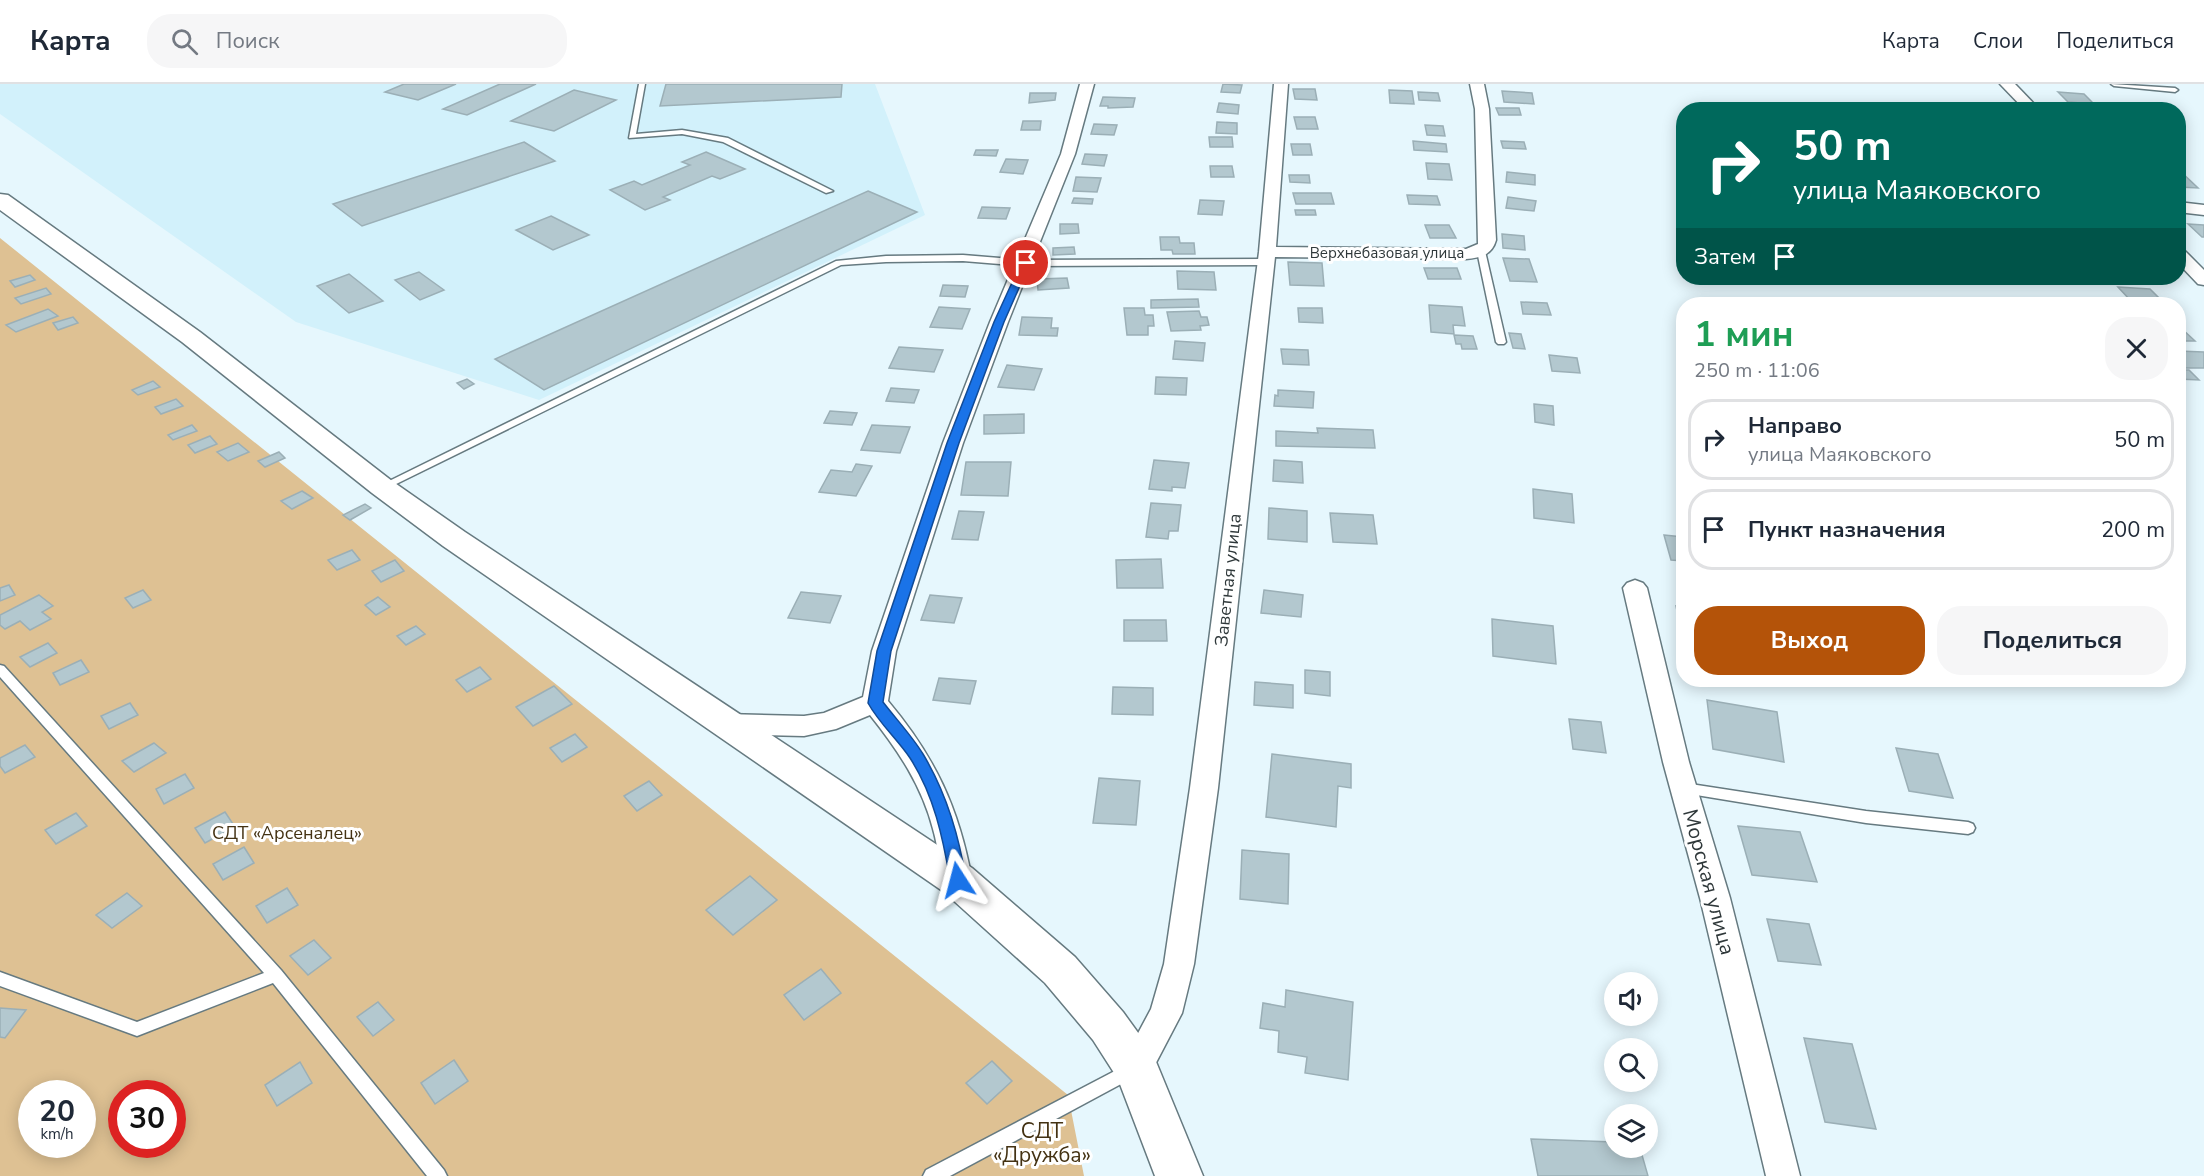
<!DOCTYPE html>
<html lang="ru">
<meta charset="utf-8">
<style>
:root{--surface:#fff;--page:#f6f6f7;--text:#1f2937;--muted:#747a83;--line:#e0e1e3;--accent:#b45309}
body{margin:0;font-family:"Nunito Sans",sans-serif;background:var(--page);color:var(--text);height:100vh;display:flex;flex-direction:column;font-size:22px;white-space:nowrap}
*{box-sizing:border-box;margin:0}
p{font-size:20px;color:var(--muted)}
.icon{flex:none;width:33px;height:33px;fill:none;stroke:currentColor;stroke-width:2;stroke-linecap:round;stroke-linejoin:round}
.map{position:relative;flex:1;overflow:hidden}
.details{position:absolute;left:1676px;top:213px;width:510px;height:390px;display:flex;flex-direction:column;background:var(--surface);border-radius:24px;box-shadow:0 3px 15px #0003}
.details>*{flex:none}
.banner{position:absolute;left:1676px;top:18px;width:510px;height:183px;border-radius:24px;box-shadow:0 3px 15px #0003;background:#00695c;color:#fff;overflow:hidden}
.buttons{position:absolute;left:1604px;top:888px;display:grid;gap:12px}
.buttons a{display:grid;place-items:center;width:54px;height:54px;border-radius:50%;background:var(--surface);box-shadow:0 3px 15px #0003;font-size:30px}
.speed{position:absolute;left:18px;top:996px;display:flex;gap:12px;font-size:30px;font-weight:700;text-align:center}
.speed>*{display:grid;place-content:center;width:78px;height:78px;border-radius:50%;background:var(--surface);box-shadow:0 3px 15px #0003;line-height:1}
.speed small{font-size:15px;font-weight:400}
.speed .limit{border:9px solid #d22;background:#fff;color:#111}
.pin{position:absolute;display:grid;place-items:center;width:51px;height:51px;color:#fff;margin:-26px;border:3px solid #fff;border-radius:50%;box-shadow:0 2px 6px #0007}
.me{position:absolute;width:66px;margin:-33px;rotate:351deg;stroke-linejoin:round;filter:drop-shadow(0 0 4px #0008)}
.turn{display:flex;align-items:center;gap:21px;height:126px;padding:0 18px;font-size:27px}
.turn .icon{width:78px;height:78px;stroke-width:2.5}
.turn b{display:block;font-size:42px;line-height:51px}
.then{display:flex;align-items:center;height:57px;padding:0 18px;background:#0003;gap:12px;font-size:22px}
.round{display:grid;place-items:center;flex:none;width:63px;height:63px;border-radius:24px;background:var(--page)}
.head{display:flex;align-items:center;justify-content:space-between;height:102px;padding:0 18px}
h1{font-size:36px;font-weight:700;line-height:45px;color:#1e9e55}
.button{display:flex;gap:12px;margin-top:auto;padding:12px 18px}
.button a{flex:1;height:69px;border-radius:24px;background:var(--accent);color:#fff;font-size:24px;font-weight:700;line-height:69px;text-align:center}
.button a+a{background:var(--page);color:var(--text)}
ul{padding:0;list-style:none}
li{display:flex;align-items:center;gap:18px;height:81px;margin:0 12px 9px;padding:0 6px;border:3px solid var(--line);border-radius:24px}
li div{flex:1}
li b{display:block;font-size:22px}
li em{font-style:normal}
header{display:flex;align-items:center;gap:36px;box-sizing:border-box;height:84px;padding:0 30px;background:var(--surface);border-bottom:2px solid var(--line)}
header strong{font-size:28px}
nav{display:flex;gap:33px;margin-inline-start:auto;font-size:21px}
.search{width:420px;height:54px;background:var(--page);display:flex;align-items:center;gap:15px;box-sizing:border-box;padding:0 21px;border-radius:24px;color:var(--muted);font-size:22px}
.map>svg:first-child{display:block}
</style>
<header>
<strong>Карта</strong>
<div class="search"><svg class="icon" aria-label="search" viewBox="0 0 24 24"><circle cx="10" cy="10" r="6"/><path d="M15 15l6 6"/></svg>Поиск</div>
<nav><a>Карта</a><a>Слои</a><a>Поделиться</a></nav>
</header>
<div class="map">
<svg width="2204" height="1092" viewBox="0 0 2204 1092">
<rect width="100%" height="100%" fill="#e6f7fd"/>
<!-- built -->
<polygon fill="#d2f1fb" points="0,0 875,0 925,131 539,316 296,238 0,30"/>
<!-- green -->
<path fill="#dec193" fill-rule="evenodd" d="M0,154l1068,857 16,81h-1084zM32,1010h50v50h-50zM122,1010h50v50h-50z"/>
<!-- building -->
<g fill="#b3c8cf" stroke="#9bafb6" stroke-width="1.5">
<polygon points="404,0 456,0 418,16 385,8"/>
<polygon points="500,0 536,0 467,31 443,25"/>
<polygon points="666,0 842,0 841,13 660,22"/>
<polygon points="1223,0 1242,1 1240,9 1221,8"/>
<polygon points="1293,5 1315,5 1317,16 1295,15"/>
<polygon points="574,6 616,16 554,47 511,37"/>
<polygon points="1389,6 1412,7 1414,20 1390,19"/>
<polygon points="1502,7 1532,9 1534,20 1504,18"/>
<polygon points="1418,8 1438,9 1440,17 1419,16"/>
<polygon points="2058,8 2084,10 2094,20 2068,18"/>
<polygon points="1030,9 1056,9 1055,16 1029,19"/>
<polygon points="1103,13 1135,14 1133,23 1108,24 1108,22 1100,22"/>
<polygon points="1219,19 1239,21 1238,30 1217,28"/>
<polygon points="1496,24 1519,24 1521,31 1499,31"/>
<polygon points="1294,33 1315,33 1318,45 1297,45"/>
<polygon points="1023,37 1041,37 1040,46 1021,46"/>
<polygon points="1217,38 1237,39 1237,50 1216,49"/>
<polygon points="1094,40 1117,41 1114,51 1091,50"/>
<polygon points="1425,41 1443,42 1445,52 1427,51"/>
<polygon points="1209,53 1232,53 1233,63 1210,63"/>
<polygon points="1413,57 1446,60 1447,68 1414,66"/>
<polygon points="1501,57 1524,58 1526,65 1503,64"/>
<polygon points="524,58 555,77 362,142 333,120"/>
<polygon points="1291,60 1310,60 1312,71 1293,71"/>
<polygon points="976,66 998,66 996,72 974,71"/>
<polygon points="706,68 745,85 720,95 712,92 663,113 670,116 645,126 610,106 634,97 642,101 690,81 682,78"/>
<polygon points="1085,70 1107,71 1104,82 1082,80"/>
<polygon points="1006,75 1028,76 1023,90 1000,88"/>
<polygon points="1426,79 1449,80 1452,96 1428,95"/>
<polygon points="1210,82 1232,82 1234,93 1211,93"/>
<polygon points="2178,85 2198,104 2178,103"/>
<polygon points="1507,88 1535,91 1535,101 1506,98"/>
<polygon points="1289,91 1309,91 1310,99 1290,98"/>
<polygon points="1076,93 1101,94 1097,108 1073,107"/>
<polygon points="868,107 917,128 544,306 495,275"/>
<polygon points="1293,109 1331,109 1334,120 1296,120"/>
<polygon points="1407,111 1437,112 1440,121 1409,120"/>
<polygon points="1508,113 1536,117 1534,127 1506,124"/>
<polygon points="1074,114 1093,115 1092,120 1072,119"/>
<polygon points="1200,116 1224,117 1222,131 1198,130"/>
<polygon points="982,123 1010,124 1006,135 978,134"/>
<polygon points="1295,126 1315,126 1316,131 1296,131"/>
<polygon points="551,132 589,151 553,166 516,146"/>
<polygon points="1060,140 1078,140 1079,149 1060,150"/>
<polygon points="2188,140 2204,141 2204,153 2202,153"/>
<polygon points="1425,141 1449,141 1456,154 1430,154"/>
<polygon points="1502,150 1524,152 1525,166 1503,164"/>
<polygon points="1160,153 1179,153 1180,159 1194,159 1195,170 1173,170 1172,166 1161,166"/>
<polygon points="1074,163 1075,170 1053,171 1053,164"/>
<polygon points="1503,174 1529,175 1537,198 1510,197"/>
<polygon points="1288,178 1322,179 1324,202 1290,201"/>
<polygon points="1424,184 1457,184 1461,195 1428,195"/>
<polygon points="1177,187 1214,188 1216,206 1178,205"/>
<polygon points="419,188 444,206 420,216 395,196"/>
<polygon points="349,190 383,217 349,229 317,202"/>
<polygon points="30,191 35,196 15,203 10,197"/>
<polygon points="1067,194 1069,204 1038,206 1037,195"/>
<polygon points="943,201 968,202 965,213 940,212"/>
<polygon points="2118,203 2150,205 2164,219 2131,217"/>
<polygon points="46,204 51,210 21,220 15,214"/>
<polygon points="1198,215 1199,223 1151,224 1151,216"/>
<polygon points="1521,218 1547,219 1551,231 1523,230"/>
<polygon points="1429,221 1462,223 1465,242 1453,241 1454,250 1431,248"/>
<polygon points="939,223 970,225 962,245 930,243"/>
<polygon points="1124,224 1144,224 1145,231 1153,231 1154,242 1148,242 1148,251 1127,251"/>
<polygon points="1298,224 1322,224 1323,239 1299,238"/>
<polygon points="48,225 58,232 16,248 6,241"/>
<polygon points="1199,227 1201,233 1207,233 1209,241 1200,242 1201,246 1171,247 1167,228"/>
<polygon points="73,233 78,239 58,246 53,239"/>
<polygon points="1022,233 1052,234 1051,244 1058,244 1057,252 1019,251"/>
<polygon points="2178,244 2181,244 2195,257 2178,257"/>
<polygon points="1509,249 1521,250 1525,265 1513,264"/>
<polygon points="1454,251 1473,252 1477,265 1462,265 1461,260 1456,260"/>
<polygon points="1175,257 1205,259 1203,277 1173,275"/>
<polygon points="899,263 943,266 934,288 889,284"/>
<polygon points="1281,265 1308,266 1309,281 1283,280"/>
<polygon points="2178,267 2204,268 2204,284 2183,284 2178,279"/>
<polygon points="1549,271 1577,274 1580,289 1552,287"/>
<polygon points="1007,281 1042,285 1034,306 998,303"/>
<polygon points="2178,286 2189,286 2199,296 2178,295"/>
<polygon points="1156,293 1187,294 1186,311 1155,310"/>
<polygon points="467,295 474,300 464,305 457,299"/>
<polygon points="153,297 160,303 138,311 132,306"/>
<polygon points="891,304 919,306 914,319 886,317"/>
<polygon points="1278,306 1314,308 1313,324 1274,322 1275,311 1278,312"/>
<polygon points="176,315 183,322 161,330 155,323"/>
<polygon points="1534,320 1553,322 1554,341 1535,338"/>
<polygon points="830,327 857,329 852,341 824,339"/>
<polygon points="1024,330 1024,349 984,350 984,331"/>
<polygon points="192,341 197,347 173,356 168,351"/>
<polygon points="872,341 910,343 900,369 861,366"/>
<polygon points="1317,344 1373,346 1375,364 1276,362 1276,347 1318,349"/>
<polygon points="210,352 217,360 195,369 188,361"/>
<polygon points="238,359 249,368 228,377 217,368"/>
<polygon points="279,368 285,374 265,383 258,377"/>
<polygon points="1154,376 1189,379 1185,404 1172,403 1172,407 1149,405"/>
<polygon points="1274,376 1302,378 1303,399 1273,397"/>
<polygon points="966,378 1011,378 1008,412 961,411"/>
<polygon points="856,380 872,382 856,412 819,408 831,386 852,388"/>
<polygon points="1533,405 1572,410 1574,439 1534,434"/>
<polygon points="302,407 313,414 292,425 281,417"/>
<polygon points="1151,419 1181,421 1178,447 1169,447 1168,455 1146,453"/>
<polygon points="365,420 371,424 350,436 343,431"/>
<polygon points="1269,424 1307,427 1307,458 1268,455"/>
<polygon points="959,427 984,428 978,456 952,455"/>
<polygon points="1330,429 1373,431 1377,460 1333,458"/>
<polygon points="1664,451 1683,453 1683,477 1671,476"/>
<polygon points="352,466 360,476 337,486 328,476"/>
<polygon points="1161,475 1163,504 1117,504 1116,476"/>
<polygon points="395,476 404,487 381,498 372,487"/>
<polygon points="9,501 15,511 0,517 0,504"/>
<polygon points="143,506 151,516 133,524 125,514"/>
<polygon points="1264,506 1303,511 1301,533 1261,529"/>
<polygon points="801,508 841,512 830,539 788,534"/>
<polygon points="39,511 53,522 42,528 51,535 30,546 20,537 5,545 0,541 0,531"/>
<polygon points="930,511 962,514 954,539 921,536"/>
<polygon points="378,513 390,523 376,531 365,521"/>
<polygon points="1676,522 1683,523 1683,542 1680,542"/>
<polygon points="1492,535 1553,542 1556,580 1493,572"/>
<polygon points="1124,536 1166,536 1167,557 1124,557"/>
<polygon points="416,542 425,550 406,561 397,552"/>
<polygon points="48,559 57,569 30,583 20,573"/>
<polygon points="81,576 89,588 60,601 53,589"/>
<polygon points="480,583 491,595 467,608 456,596"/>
<polygon points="1305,586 1330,588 1330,612 1305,609"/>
<polygon points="939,594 976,597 970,620 933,616"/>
<polygon points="1255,598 1293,601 1293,624 1254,621"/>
<polygon points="554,602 572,620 533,642 516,623"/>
<polygon points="1113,603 1153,604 1153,631 1112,630"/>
<polygon points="1707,616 1777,628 1784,678 1713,665"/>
<polygon points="130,619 138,631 109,645 101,632"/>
<polygon points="1569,635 1601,638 1606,669 1573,665"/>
<polygon points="575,650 587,663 562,678 550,664"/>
<polygon points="154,659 166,669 134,688 122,677"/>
<polygon points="25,661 35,673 5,689 0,682 0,674"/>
<polygon points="1896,664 1938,670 1953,714 1909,707"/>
<polygon points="1272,670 1351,680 1351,704 1338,702 1336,743 1266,733"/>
<polygon points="185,690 194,704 164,720 156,705"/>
<polygon points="1099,694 1140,697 1136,741 1093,739"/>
<polygon points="649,697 662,711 637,727 624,712"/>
<polygon points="225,728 235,743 205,759 195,744"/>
<polygon points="76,729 87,742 56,760 45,746"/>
<polygon points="1738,742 1800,748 1817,798 1752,791"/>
<polygon points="244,763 254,779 223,796 213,780"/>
<polygon points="1242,766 1289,770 1288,820 1240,815"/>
<polygon points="750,792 777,816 733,851 706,826"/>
<polygon points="287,804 298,821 267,839 256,822"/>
<polygon points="127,809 142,822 112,844 96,831"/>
<polygon points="1767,835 1809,840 1821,881 1778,877"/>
<polygon points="314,856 331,874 308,891 290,872"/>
<polygon points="821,885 841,909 804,936 784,911"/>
<polygon points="1286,906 1353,918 1348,996 1305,989 1307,973 1278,968 1279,947 1260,944 1263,919 1285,923"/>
<polygon points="378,918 394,936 373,952 357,933"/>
<polygon points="0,924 26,926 5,954 0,953"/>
<polygon points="1804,954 1852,960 1876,1045 1825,1038"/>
<polygon points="454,976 468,997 435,1020 421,999"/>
<polygon points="992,977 1012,997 987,1020 966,999"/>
<polygon points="300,978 312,999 277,1022 265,1001"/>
<polygon points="1531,1055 1614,1058 1614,1064 1640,1064 1648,1092 1538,1092"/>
</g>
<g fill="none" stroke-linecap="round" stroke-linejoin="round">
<!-- lane casing -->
<g stroke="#667a80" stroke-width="3">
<g id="lane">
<polygon points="639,0 645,0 636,50 682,46 728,54 833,107 826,109 723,58 682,50 629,54"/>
<polygon points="2111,0 2175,4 2178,6 2175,8 2114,2"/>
<polygon points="1478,165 1485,167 1506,258 1504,260 1498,260 1496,258 1477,167"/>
<polygon points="963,171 1025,176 1265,175 1269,178 1265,181 1025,182 963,177 886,178 841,181 386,405 378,405 377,403 836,177 886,172"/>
<polygon points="0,581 4,582 281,886 444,1086 447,1092 427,1092 273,899 137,952 0,902 0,888 137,938 264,889 0,593"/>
<polygon points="1684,699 1866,727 1968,738 1973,740 1975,744 1973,748 1968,750 1866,739 1684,709 1679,708 1677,704 1679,700"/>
<polygon points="1130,979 1136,982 1138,987 1136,992 950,1092 923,1092 926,1086"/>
</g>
</g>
<!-- street casing -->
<g stroke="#667a80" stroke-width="3">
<g id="street">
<path d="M1080,0h14l-19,70 -67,168 -45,121 -67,208 -8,50c47,56 71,107 84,179l-4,9 -10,3 -10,-3c-9,-18 -9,-40 -15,-60 -11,-43 -35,-79 -63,-114l-34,14 -32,7 -79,-2 -9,-3 -4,-7 4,-7 9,-3 79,2 20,-3 39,-16 9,-46 71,-208 47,-121 71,-168z"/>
<path d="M1274,0h14l-12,163 190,2 12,-5 -3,-135 -5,-25h14l5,25 7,131c-4,15 -16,18 -30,19l-191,-2 -57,531 -24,176 -12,49 -34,65 -12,4 -12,-4 -4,-11 31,-58 13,-45 26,-176 69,-536z"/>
<polygon points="2000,0 2015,0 2040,26 2025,26"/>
<polygon points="2178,118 2204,121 2204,131 2178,128"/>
<polygon points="2178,165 2184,166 2204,186 2204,201 2198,200 2178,179"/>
<polygon points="1635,496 1643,499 1647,504 1689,678 1730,814 1800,1092 1766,1092 1700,814 1663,678 1623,504 1627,499"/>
</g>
</g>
<!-- secondary casing -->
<g stroke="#667a80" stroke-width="3">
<polygon id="secondary" points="0,110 8,111 200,248 392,397 465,448 972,784 1075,873 1123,928 1152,968 1203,1092 1155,1092 1118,995 1093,956 1045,899 944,808 443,462 372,409 182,258 0,126"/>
</g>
<!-- lane -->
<use href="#lane" fill="#fff" fill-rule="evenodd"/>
<!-- street -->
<use href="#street" fill="#fff" fill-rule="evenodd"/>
<!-- secondary -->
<use href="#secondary" fill="#fff" fill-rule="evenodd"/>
</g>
<!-- route -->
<path fill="#1a73e8" stroke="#114b97" stroke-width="1.5" d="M1026,176l4,3 -26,59 -45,121 -68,208 -8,51c13,17 29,34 40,52 24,40 36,81 43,126l-2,5 -6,2 -6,-2 -2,-5c-7,-42 -16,-85 -40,-122 -13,-19 -31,-35 -42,-55l9,-52 70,-208 47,-121 27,-59z"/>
<g text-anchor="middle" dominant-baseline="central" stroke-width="6" stroke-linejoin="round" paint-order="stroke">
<!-- far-street labels -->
<g font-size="15" fill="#2f383a" stroke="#fff">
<text x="1387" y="169">Верхнебазовая улица</text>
</g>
<!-- street labels -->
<g font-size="18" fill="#2f383a" stroke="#fff">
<text transform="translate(1228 496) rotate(-84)">Заветная улица</text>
</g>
<!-- park labels -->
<g font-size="18" fill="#443213" stroke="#fff">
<text x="287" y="749">СДТ «Арсеналец»</text>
</g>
<!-- near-street labels -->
<g font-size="21" fill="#2f383a" stroke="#fff">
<text transform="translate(1709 798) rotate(75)">Морская улица</text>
</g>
<!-- near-park labels -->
<g font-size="21" fill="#443213" stroke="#fff">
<text x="1042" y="1047">СДТ<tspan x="1042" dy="24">«Дружба»</tspan></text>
</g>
</g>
</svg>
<div class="buttons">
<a><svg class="icon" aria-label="sound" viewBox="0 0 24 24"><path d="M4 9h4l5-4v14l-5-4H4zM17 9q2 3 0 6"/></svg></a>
<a><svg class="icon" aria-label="search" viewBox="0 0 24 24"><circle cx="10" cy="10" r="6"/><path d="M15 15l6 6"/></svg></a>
<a><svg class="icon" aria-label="layers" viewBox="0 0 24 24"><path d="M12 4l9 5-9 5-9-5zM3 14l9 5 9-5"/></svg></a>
</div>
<div class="speed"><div>20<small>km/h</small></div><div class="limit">30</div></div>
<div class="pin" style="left:1026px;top:179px;background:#d93025"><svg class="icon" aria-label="arrive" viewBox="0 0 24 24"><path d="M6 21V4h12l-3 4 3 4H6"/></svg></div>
<svg class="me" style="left:958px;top:796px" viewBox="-20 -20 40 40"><path d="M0-17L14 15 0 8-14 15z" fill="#1a73e8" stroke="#fff" stroke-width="4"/></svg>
<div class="banner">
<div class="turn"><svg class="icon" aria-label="right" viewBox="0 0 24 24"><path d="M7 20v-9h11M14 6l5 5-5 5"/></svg><div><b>50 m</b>улица Маяковского</div></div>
<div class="then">Затем<svg class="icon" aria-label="arrive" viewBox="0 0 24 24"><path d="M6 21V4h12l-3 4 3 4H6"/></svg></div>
</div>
<section class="details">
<div class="head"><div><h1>1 мин</h1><p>250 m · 11:06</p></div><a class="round"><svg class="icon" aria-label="close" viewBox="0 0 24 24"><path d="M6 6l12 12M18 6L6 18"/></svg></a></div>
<ul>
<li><svg class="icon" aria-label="right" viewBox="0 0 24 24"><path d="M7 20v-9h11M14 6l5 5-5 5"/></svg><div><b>Направо</b><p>улица Маяковского</p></div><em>50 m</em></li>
<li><svg class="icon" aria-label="arrive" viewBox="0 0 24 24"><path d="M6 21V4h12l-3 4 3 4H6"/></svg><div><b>Пункт назначения</b></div><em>200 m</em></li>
</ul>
<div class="button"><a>Выход</a><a>Поделиться</a></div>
</section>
</div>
